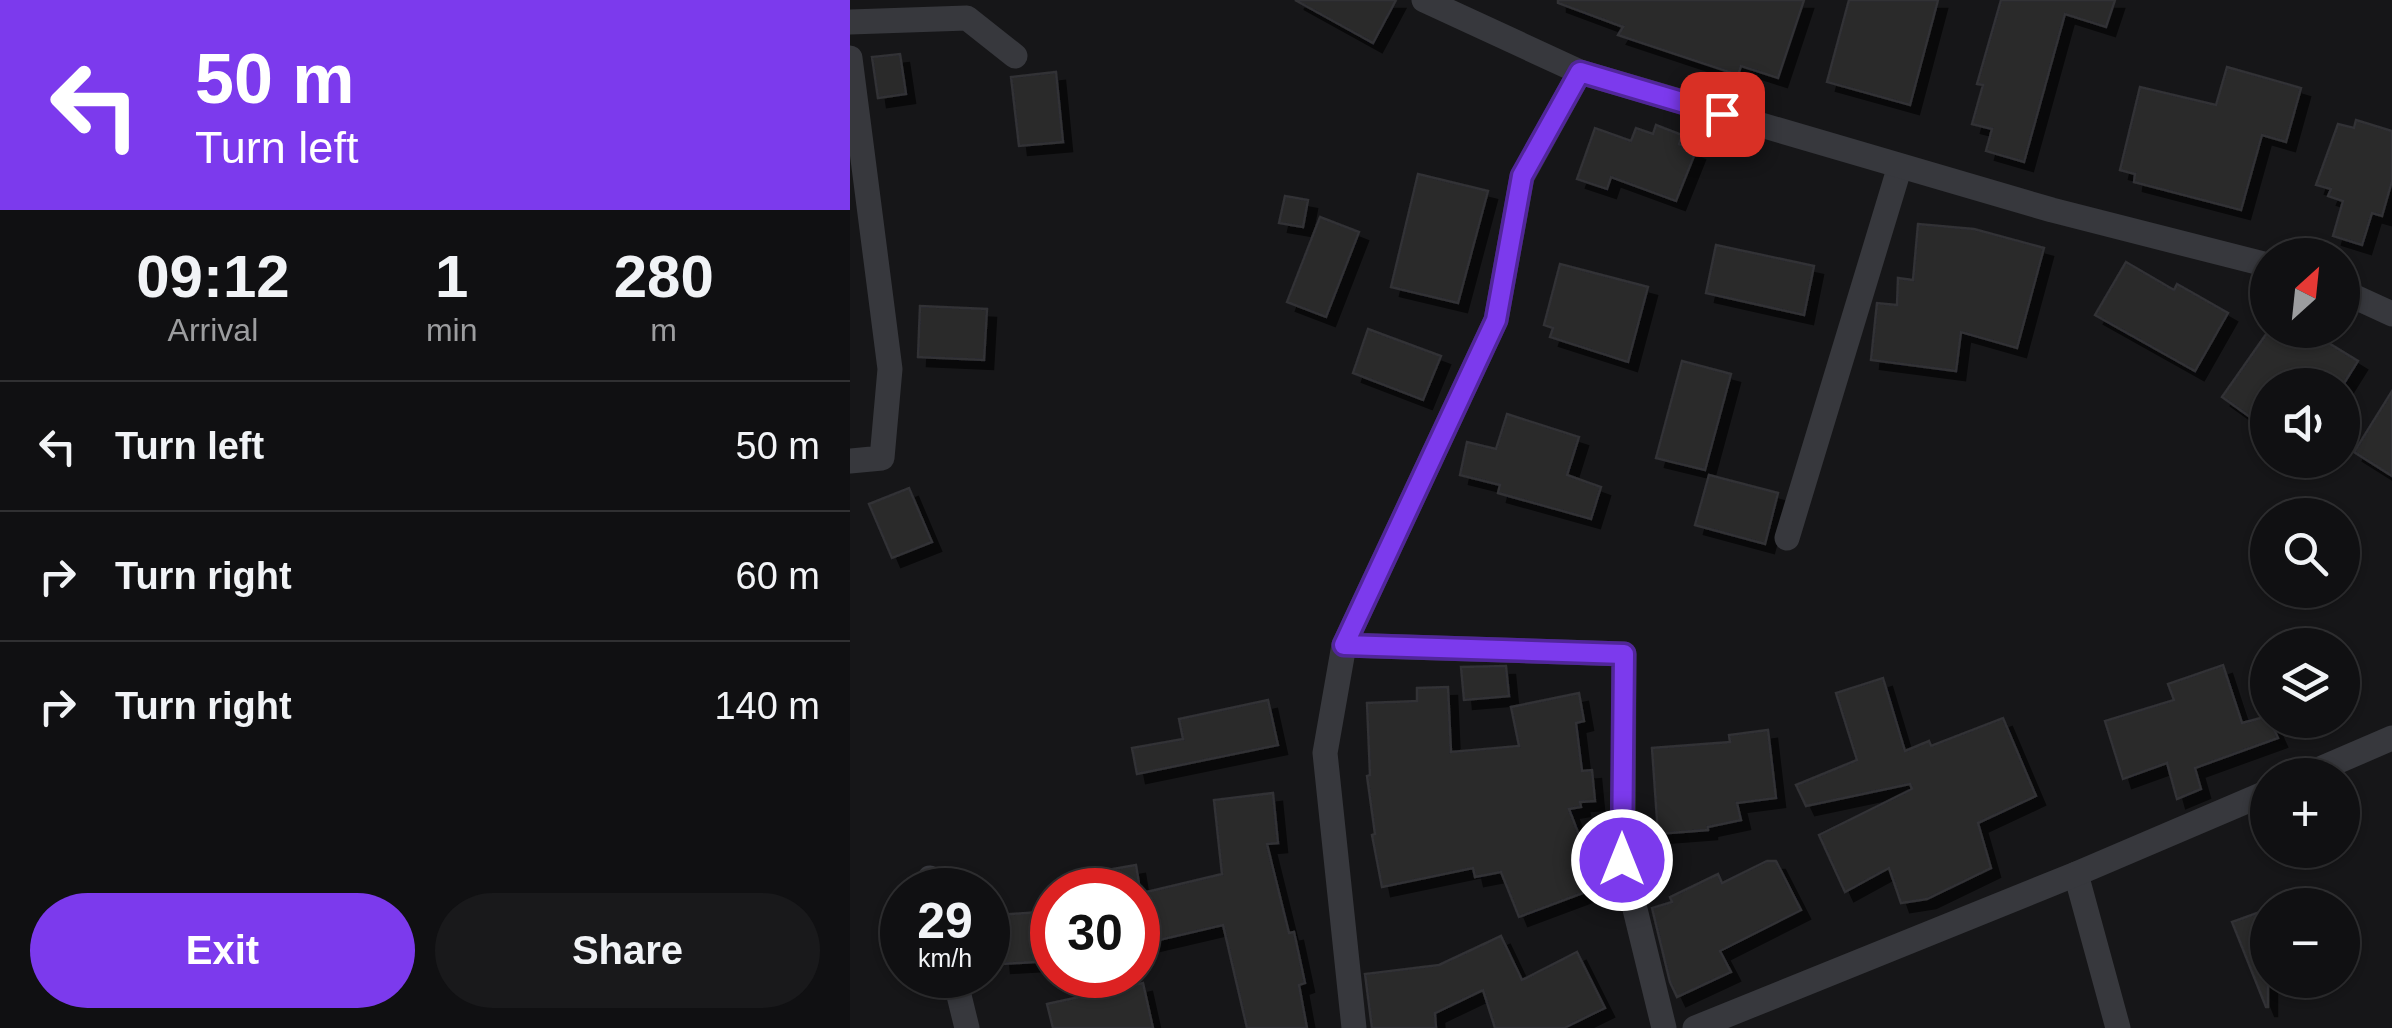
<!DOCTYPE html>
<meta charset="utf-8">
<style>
:root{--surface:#101012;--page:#19191b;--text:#f1f3f6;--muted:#9c9d9f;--line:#303032;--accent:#7c3aed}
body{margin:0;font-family:Arial,sans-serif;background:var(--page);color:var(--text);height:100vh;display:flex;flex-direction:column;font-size:38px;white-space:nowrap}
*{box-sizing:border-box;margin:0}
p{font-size:32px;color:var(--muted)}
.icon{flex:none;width:55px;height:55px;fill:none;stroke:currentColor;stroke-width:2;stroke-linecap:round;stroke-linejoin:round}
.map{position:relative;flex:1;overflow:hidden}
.panel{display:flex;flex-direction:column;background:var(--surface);width:850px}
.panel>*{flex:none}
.banner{background:#7c3aed;color:#fff;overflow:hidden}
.needle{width:65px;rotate:27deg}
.fabs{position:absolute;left:1400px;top:238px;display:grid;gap:20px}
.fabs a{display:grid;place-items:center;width:110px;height:110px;border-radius:50%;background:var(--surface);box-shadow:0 2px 8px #0004,0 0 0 2px var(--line);font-size:50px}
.speed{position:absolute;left:30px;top:868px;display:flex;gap:20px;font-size:50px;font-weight:700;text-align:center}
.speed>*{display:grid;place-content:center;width:130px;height:130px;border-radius:50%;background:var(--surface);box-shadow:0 2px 8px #0004,0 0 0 2px var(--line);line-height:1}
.speed small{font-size:25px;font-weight:400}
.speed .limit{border:15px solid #d22;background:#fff;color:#111}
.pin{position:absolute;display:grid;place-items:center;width:85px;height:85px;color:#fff;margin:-42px;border-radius:20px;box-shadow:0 5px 15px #0006}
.me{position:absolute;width:110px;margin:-55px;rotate:0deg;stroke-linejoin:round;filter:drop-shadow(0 0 8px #0008)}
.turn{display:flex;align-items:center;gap:35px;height:210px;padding:0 30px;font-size:45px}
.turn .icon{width:130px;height:130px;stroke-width:2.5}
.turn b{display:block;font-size:70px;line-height:85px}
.eta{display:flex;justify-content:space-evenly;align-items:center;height:170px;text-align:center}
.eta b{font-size:60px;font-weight:700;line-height:70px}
.action{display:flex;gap:20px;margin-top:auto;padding:20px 30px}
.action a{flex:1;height:115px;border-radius:60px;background:var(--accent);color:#fff;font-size:40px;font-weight:700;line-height:115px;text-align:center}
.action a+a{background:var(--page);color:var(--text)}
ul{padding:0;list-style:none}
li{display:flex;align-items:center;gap:30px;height:130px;padding:0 30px;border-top:2px solid var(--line)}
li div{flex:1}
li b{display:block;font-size:38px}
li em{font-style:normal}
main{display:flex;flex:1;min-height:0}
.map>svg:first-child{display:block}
</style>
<main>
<section class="panel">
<div class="banner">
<div class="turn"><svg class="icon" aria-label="left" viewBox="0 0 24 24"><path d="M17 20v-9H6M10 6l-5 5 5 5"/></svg><div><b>50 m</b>Turn left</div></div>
</div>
<div class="eta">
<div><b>09:12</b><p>Arrival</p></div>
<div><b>1</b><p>min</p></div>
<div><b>280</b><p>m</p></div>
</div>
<ul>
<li><svg class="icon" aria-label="left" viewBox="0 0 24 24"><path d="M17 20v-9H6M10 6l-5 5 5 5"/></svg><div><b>Turn left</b></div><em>50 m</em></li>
<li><svg class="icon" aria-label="right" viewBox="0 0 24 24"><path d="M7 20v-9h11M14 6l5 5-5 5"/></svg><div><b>Turn right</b></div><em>60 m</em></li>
<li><svg class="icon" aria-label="right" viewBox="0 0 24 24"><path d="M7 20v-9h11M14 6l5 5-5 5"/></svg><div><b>Turn right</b></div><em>140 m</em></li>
</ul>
<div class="action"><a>Exit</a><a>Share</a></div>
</section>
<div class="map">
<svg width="1542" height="1028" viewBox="0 0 1542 1028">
<defs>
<filter id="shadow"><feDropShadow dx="9" dy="9" stdDeviation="0" flood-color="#0009"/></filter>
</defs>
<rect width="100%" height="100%" fill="#161618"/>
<!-- building -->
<g fill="#29292c" stroke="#303034" stroke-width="2.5" filter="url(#shadow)">
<polygon points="445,0 546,0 523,43"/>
<polygon points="708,0 954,0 928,78 891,66 888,75 768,35 773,27 708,3"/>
<polygon points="999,0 1088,0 1060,105 977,82"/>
<polygon points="1151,0 1265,0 1256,27 1215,14 1174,162 1136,151 1142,129 1122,124 1133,85 1127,84"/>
<polygon points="50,54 56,94 28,98 22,57"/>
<polygon points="1377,67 1451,88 1436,142 1412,135 1391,210 1284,182 1285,174 1270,170 1290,87 1366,105"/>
<polygon points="206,72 213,142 169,146 161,77"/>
<polygon points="1506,120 1542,131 1542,181 1532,216 1522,213 1512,245 1483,236 1493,201 1478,196 1481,189 1466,185 1488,124 1504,128"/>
<polygon points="806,125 832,135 829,144 846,151 826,201 761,177 757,189 727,179 745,128 781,141 786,128 803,134"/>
<polygon points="568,174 638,191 608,303 541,287"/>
<polygon points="435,196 458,200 453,227 429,223"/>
<polygon points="470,217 509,232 476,317 437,302"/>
<polygon points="1068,224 1124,229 1194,248 1167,348 1111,332 1106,371 1021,360 1027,303 1047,305 1048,278 1063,280"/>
<polygon points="866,245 964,266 954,315 856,293"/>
<polygon points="1276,262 1324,290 1327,284 1378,313 1345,371 1245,315"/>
<polygon points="710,264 798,287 778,362 700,337 703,328 694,325"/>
<polygon points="70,306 137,309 134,360 68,357"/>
<polygon points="518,329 591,356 573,400 503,373"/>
<polygon points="1419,330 1443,330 1462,343 1467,336 1508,361 1493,385 1418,385 1418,392 1400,417 1372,397"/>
<polygon points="832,361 881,374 855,470 806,458"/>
<polygon points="1542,391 1542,476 1504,452"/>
<polygon points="657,414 729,437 717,475 751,487 741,519 648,493 650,485 610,475 617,442 646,449"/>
<polygon points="859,475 928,493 915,544 845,525"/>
<polygon points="59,488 82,542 42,558 19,504"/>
<polygon points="1373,665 1392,723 1418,716 1428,738 1345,768 1351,789 1327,799 1317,763 1273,779 1255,721 1324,700 1318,684"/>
<polygon points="656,666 659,696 614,700 611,667"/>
<polygon points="1033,678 1055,751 1079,741 1081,746 1153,718 1186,796 1128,823 1141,868 1077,899 1051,903 1039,868 995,892 969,835 1062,789 1060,784 956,806 946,785 1007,760 986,693"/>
<polygon points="598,687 601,752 669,746 661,707 729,693 734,721 726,723 732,771 742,770 745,801 730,802 731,807 719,809 749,887 669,917 651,872 625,877 623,868 532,887 522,835 525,834 517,776 520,775 517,703 567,701 567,688"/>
<polygon points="418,700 428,745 287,774 282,748 333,739 329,719"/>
<polygon points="918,730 926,798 887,803 891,820 858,827 858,830 808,834 802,748 880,742 879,735"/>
<polygon points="423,793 428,843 417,844 439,933 444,932 455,983 449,985 457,1028 397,1028 373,925 288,945 288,894 372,874 364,800"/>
<polygon points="917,861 926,861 951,910 870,951 881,972 827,997 820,982 802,908 822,902 820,897 868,874 872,883"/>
<polygon points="286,865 290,890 218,890 217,877"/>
<polygon points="1418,909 1418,1007 1416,1007 1382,922"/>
<polygon points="202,911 202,961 152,964 148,915"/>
<polygon points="651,936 672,980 727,952 755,1008 714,1028 645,1028 633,990 585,1013 586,1028 522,1028 515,974 589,965"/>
<polygon points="293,983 303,1028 203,1028 197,1004"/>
</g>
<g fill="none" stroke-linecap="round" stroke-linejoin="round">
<!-- minor -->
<g stroke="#37383d" stroke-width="25">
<polyline points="574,0 730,72"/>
<polyline points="0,22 117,18 165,56"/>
<polyline points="0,58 40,369 32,458 0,461"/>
<polyline points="1492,291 1542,314"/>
<polyline points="937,538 1050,166"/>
<polyline points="494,645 774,654 773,860 814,1028"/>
<polyline points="1456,775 1542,738"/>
<polyline points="1226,874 1268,1028"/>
<polyline points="80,878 83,890"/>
<polyline points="104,975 117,1028"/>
<polyline points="504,1028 475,753 494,645 646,320 672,177 730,72 1202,210 1418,265"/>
<polyline points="845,1028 1226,874 1418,792"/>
</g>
</g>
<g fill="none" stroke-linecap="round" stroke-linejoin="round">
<!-- route casing -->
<g stroke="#51269a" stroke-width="25">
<polyline id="route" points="772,860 774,654 494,645 646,320 672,176 730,72 872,114"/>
</g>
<!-- route -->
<use href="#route" stroke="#7c3aed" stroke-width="18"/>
</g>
</svg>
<div class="fabs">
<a><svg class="needle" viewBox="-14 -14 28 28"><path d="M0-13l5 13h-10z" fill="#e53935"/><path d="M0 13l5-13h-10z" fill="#9c9d9f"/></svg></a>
<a><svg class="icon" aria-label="sound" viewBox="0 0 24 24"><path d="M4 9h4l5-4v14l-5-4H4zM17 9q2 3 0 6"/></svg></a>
<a><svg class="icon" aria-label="search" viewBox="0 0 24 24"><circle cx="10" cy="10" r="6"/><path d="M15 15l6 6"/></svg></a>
<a><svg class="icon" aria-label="layers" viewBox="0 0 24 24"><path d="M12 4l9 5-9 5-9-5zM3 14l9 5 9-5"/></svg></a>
<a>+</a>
<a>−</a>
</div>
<div class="speed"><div>29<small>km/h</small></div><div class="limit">30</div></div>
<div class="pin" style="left:872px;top:114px;background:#d93025"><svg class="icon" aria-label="arrive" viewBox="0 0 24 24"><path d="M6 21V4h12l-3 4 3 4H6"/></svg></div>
<svg class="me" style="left:772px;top:860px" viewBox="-20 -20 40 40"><circle r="17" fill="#7c3aed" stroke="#fff" stroke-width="3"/><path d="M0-11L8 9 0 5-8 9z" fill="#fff"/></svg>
</div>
</main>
